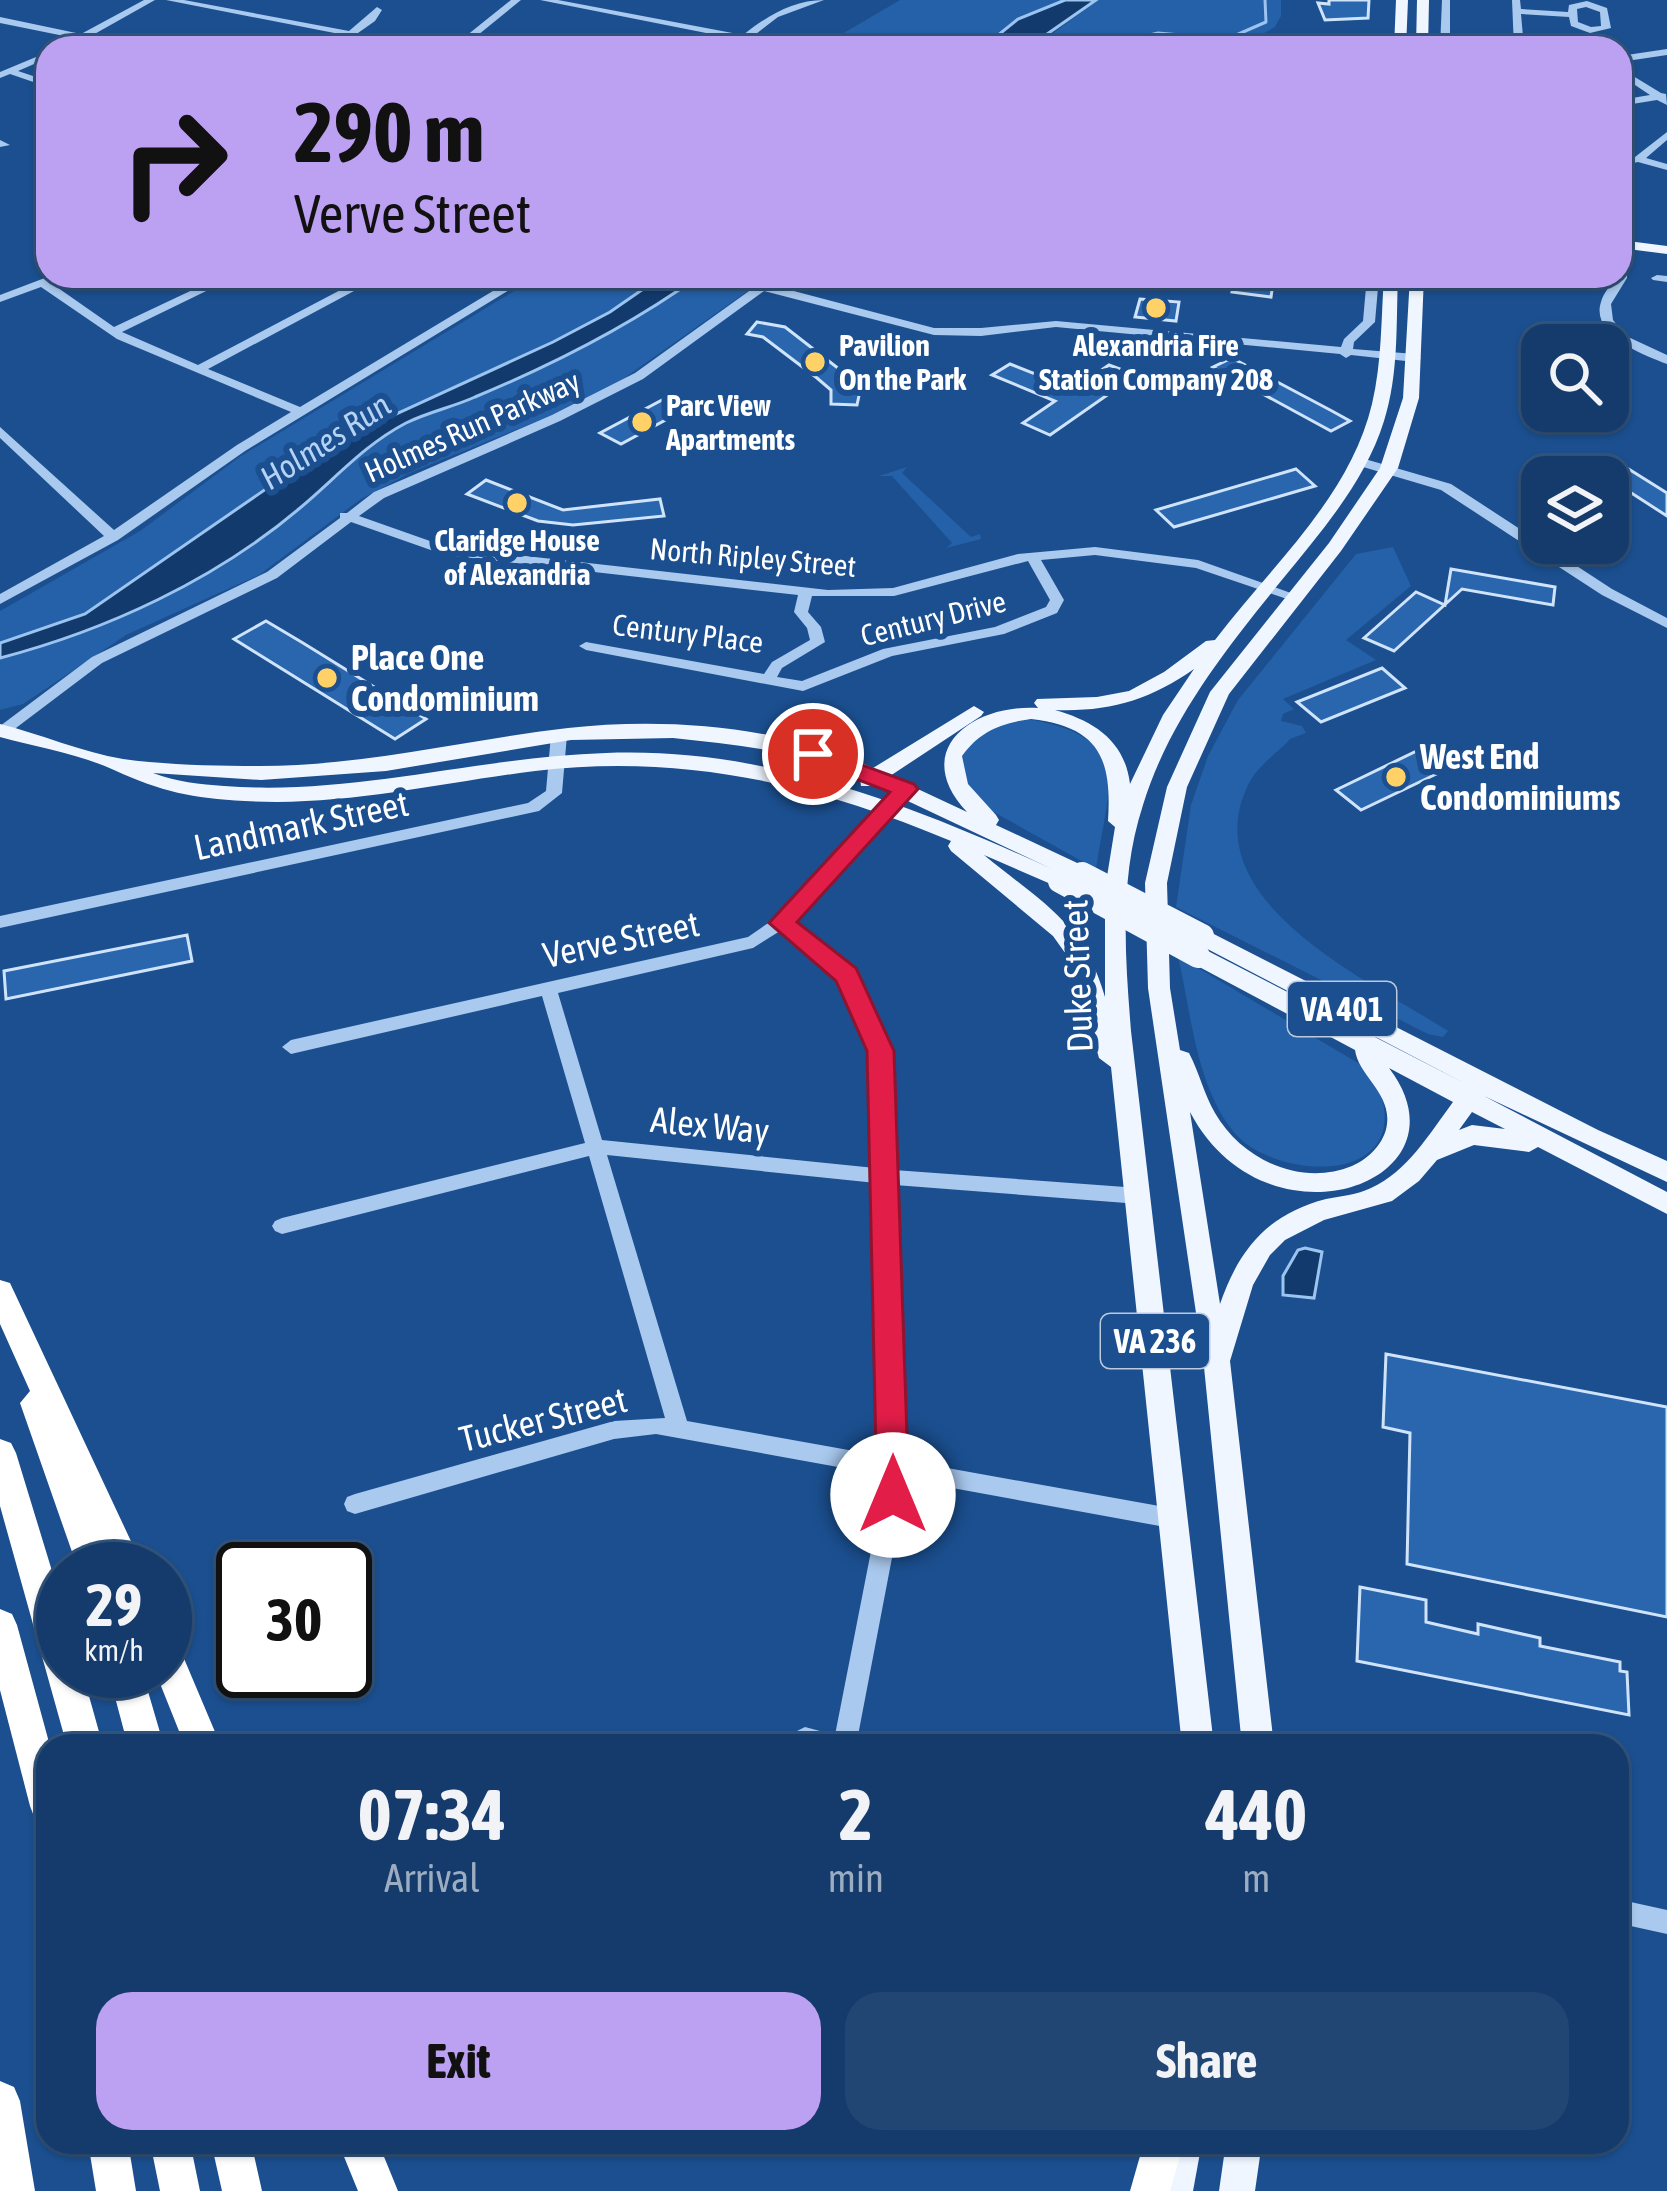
<!DOCTYPE html>
<style>
:root{--surface:#143b6b;--page:#214673;--text:#f1f3f6;--muted:#9dadc1;--line:#33557e;--accent:#bca0f2}
body{margin:0;font-family:"Asap Condensed",sans-serif;background:var(--page);color:var(--text);height:100vh;display:flex;flex-direction:column;font-size:45px;white-space:nowrap}
*{box-sizing:border-box;margin:0}
p{font-size:39px;color:var(--muted)}
.icon{flex:none;width:66px;height:66px;fill:none;stroke:currentColor;stroke-width:2;stroke-linecap:round;stroke-linejoin:round}
.map{position:relative;flex:1;overflow:hidden}
.drawer{position:absolute;left:36px;top:1734px;width:1593px;height:420px;display:flex;flex-direction:column;background:var(--surface);border-radius:36px;box-shadow:0 3px 9px #0004,0 0 0 3px var(--line)}
.drawer>*{flex:none}
.guide{position:absolute;left:36px;top:36px;width:1596px;height:252px;border-radius:36px;box-shadow:0 3px 9px #0004,0 0 0 3px var(--line);background:#bca0f2;color:#111;overflow:hidden}
.controls{position:absolute;left:1521px;top:324px;display:grid;gap:24px}
.controls a{display:grid;place-items:center;width:108px;height:108px;border-radius:24px;background:var(--surface);box-shadow:0 3px 9px #0004,0 0 0 3px var(--line);font-size:60px}
.speed{position:absolute;left:36px;top:1542px;display:flex;gap:24px;font-size:60px;font-weight:700;text-align:center}
.speed>*{display:grid;place-content:center;width:156px;height:156px;border-radius:50%;background:var(--surface);box-shadow:0 3px 9px #0004,0 0 0 3px var(--line);line-height:1}
.speed small{font-size:30px;font-weight:400}
.speed .limit{border:6px solid #111;border-radius:18px;background:#fff;color:#111}
.pin{position:absolute;display:grid;place-items:center;width:102px;height:102px;color:#fff;margin:-51px;border:6px solid #fff;border-radius:50%;box-shadow:0 3px 12px #0007}
.me{position:absolute;width:132px;margin:-66px;rotate:0deg;stroke-linejoin:round;filter:drop-shadow(0 0 9px #0008)}
.turn{display:flex;align-items:center;gap:42px;height:252px;padding:0 60px;font-size:54px}
.turn .icon{width:156px;height:156px;stroke-width:2.5}
.turn b{display:block;font-size:84px;line-height:102px}
.eta{display:flex;justify-content:space-evenly;align-items:center;height:204px;text-align:center}
.eta b{font-size:72px;font-weight:700;line-height:84px}
.cta{display:flex;gap:24px;margin-top:auto;padding:24px 60px}
.cta a{flex:1;height:138px;border-radius:36px;background:var(--accent);color:#111;font-size:48px;font-weight:700;line-height:138px;text-align:center}
.cta a+a{background:var(--page);color:var(--text)}
.map>svg:first-child{display:block}
</style>
<div class="map">
<svg width="1667" height="2191" viewBox="0 0 1667 2191">
<rect width="100%" height="100%" fill="#1b4f8f"/>
<!-- green -->
<g fill="#2461a8">
<polygon points="900,0 1065,0 1018,19 982,48 818,48"/>
<polygon points="1098,0 1281,0 1281,16 1275,27 1237,48 1033,48"/>
<polygon points="539,276 662,276 610,312 553,342 331,444 85,614 0,643 0,611 140,531 241,456"/>
<path d="M699,276h70l-146,103 -53,29 -158,64 -51,27 -102,76 -133,60 -103,69 -23,6v-52c108,-28 214,-78 300,-150 36,-29 64,-63 106,-85 22,-11 47,-16 69,-26 77,-32 156,-72 224,-121z"/>
<polygon points="907,467 902,473 971,537 980,534 981,539 946,548 952,543 892,476 879,476"/>
<path d="M1393,547l18,39 -65,54 30,20 -93,39 11,10 -11,5 -2,7 21,5 4,7 -16,6c-11,13 -31,25 -41,44 -59,118 122,198 199,248l-5,6 -15,-3 -252,-127 15,-102 17,-49 30,-56 118,-146z"/>
<path d="M1026,719c110,17 82,68 70,150l-106,-59 -30,-35 2,-29 30,-21z"/>
<path d="M1178,956l190,113c5,10 13,22 15,33 18,85 -112,77 -150,29 -37,-46 -42,-118 -55,-175z"/>
</g>
<!-- water -->
<g fill="#123a6d" stroke="#9cc4f0" stroke-width="3">
<polygon points="1065,0 1096,0 1027,48 982,48 1018,19"/>
<path d="M662,276h37c-68,49 -147,89 -224,121 -22,10 -47,15 -69,26 -42,22 -70,55 -106,85 -85,72 -193,122 -300,150v-15l85,-29 246,-170 222,-102 57,-30z"/>
<polygon points="1305,1248 1322,1252 1314,1298 1283,1295 1283,1276 1298,1250"/>
</g>
<g fill="none" stroke-linecap="round" stroke-linejoin="round">
<!-- stream -->
<g stroke="#9cc4f0" stroke-width="3">
<polyline points="1116,43 1158,33 1227,39"/>
<polyline points="1225,48 1227,39 1266,22 1265,0"/>
</g>
</g>
<!-- building -->
<g fill="#2a66ad" stroke="#cfe3fa" stroke-width="3">
<polygon points="1329,0 1369,0 1368,18 1325,20 1318,3 1329,4"/>
<polygon points="1235,276 1274,276 1271,297 1232,292"/>
<polygon points="1140,299 1179,302 1176,321 1135,317"/>
<polygon points="757,322 785,327 861,386 857,405 831,404 831,390 817,378 763,337 747,334"/>
<polygon points="1232,358 1332,411 1350,421 1331,431 1213,367"/>
<polygon points="1010,364 1073,389 1109,365 1136,375 1050,435 1023,423 1055,401 992,375"/>
<polygon points="664,399 684,410 621,444 600,433"/>
<polygon points="1627,468 1667,493 1667,516 1605,476"/>
<polygon points="1296,469 1315,486 1174,527 1156,510"/>
<polygon points="486,480 563,510 660,499 664,516 573,525 538,521 467,494"/>
<polygon points="1451,569 1555,587 1553,605 1462,589 1394,651 1364,638 1416,592 1445,605"/>
<polygon points="266,621 303,643 426,719 395,739 234,639"/>
<polygon points="1382,668 1405,688 1321,722 1297,702"/>
<polygon points="1429,745 1455,765 1361,810 1336,790"/>
<polygon points="187,935 192,961 6,999 4,971"/>
<polygon points="1386,1354 1667,1407 1667,1617 1407,1564 1410,1433 1383,1427"/>
<polygon points="1360,1587 1426,1600 1426,1622 1478,1634 1478,1624 1540,1638 1540,1646 1620,1662 1620,1671 1627,1672 1629,1715 1357,1661"/>
</g>
<g fill="none" stroke-linecap="round" stroke-linejoin="round">
<!-- minor -->
<g fill="#a9c9ee" fill-rule="evenodd">
<path d="M144,0h11l-64,36 51,12c-19,0 -36,-7 -54,-7 -11,0 -19,7 -31,7l17,-10 -74,-15v-6l81,17z"/>
<polygon points="166,0 184,0 349,31 377,7 382,10 375,21 358,33 431,48 411,48"/>
<polygon points="511,0 521,0 462,48 451,48"/>
<path d="M540,0h18l185,35c24,-19 50,-35 81,-35l-46,17 -26,20 50,11h-20z"/>
<polygon points="1442,0 1450,0 1450,48 1440,48"/>
<path d="M1512,0h8l1,9 47,3 1,-7 18,-4 20,7 4,20 -21,5 -19,-7 -2,-9 -48,-3 3,34h-10zM1586,7l14,5 1,14 -10,1 -13,-5 -1,-13z"/>
<polygon points="1667,49 1667,55 1620,62 1620,56"/>
<polygon points="48,52 48,58 18,71 48,81 48,87 10,74 0,78 0,72"/>
<polygon points="1620,68 1661,93 1666,94 1667,105 1657,100 1620,106 1620,100 1650,95 1620,75"/>
<polygon points="1667,132 1667,140 1646,158 1667,164 1667,170 1638,162 1620,166 1620,160 1635,157"/>
<polygon points="0,140 10,145 0,147"/>
<path d="M1620,242l8,3 -1,33 -16,26 2,16 13,16 41,19v9c-23,-9 -77,-29 -66,-62 2,-9 11,-18 15,-26h4z"/>
<polygon points="1657,275 1667,276 1667,282 1653,280 1651,278"/>
<polygon points="50,276 66,276 51,283 114,327 222,276 237,276 122,332 198,365 367,276 382,276 208,369 300,407 518,276 532,276 245,451 118,540 0,604 0,594 104,536 0,438 0,427 114,530 237,445 291,412 117,339 41,287 0,302 0,295"/>
<path d="M770,276h13l-12,9 163,43h47l75,-7 285,26 3,-8 19,-18 4,-45h12l-4,46 -21,20 -1,7 62,5 6,4 -6,4 -64,-7 -5,3 -6,-4 -284,-27 -75,9 -47,-1 -170,-44 -121,88 -83,42 -176,77 -25,18 88,31 381,43 65,-2 125,-34 77,-7 103,13 104,37 -7,4 -5,-1 -94,-32 -101,-13 -54,5 23,40 -7,13 -53,21 -112,22 -89,35 -217,-41 -7,-4 7,-4 178,32 8,-12 38,-22 -3,-12 -13,-16 4,-17 -353,-40 -94,-33 -74,56 -175,85 -94,71 -8,1v-9l92,-69 175,-85 73,-54v-5h7l27,-21 178,-77 83,-42zM1028,561l22,39 -4,7 -51,20 -112,22 -81,32 -25,-4 5,-9 43,-26 -4,-15 -13,-15 4,-16h82z"/>
<polygon points="1358,457 1451,484 1612,589 1667,618 1667,628 1602,595 1441,490 1353,464 1352,461"/>
<polygon points="559,730 567,735 562,793 539,811 0,928 0,916 528,803 546,791 551,735"/>
<path d="M906,784l8,5 -3,4 -119,130 64,52 35,86 3,109 245,18 7,3 2,5 -2,5 -7,3 -244,-19 8,275 273,49 8,3 3,7 -3,7 -8,3 -273,-50 1,16 -48,251h-60l-3,-7 4,-8 8,-4 30,8 47,-240v-20l-226,-41 -42,5 -259,75 -8,-3 -3,-7 3,-7 8,-3 259,-73 51,-3 -76,-262 -307,78 -7,-3 -3,-5 3,-5 7,-3 303,-75 -43,-147 -251,58 -9,-7 9,-7 457,-103 39,-27 114,-125zM780,931l60,47 33,83 2,107 -273,-28 -44,-147 195,-45zM607,1155l269,28 6,273 -195,-35z"/>
<polygon points="1617,1899 1667,1910 1667,1934 1617,1923"/>
</g>
<!-- major -->
<g fill="#f0f6ff" fill-rule="evenodd">
<polygon points="1396,0 1408,0 1406,48 1394,48"/>
<polygon points="1417,0 1429,0 1428,48 1416,48"/>
<polygon points="1620,240 1667,246 1667,254 1620,248"/>
<path d="M1384,276h14c-2,48 1,98 -14,145 -19,61 -63,111 -103,160 -55,68 -112,139 -138,224 -24,73 -18,150 -12,226l83,715h-32l-71,-679 -12,-9 -26,-94 -20,-28 -102,-85 -3,-5 3,-5c-135,-57 -269,-88 -416,-70 -96,12 -193,36 -290,30 -53,-3 -83,-9 -131,-31 -35,-16 -77,-23 -114,-33v-13c40,10 82,28 123,35 44,6 93,7 137,7 104,0 205,-26 308,-38 98,-11 216,-2 305,40l101,-62 10,6 -3,4 -91,60 77,36c-58,-62 6,-108 71,-104l-4,-5 3,-4 60,-2 32,-6 35,-19 42,-31 9,-1c56,-74 135,-143 157,-236 10,-42 9,-85 12,-128zM1194,669l-31,46 -33,69c-5,-43 -36,-63 -75,-74 54,2 95,-10 139,-41zM1031,719c68,8 81,39 77,102l7,6 -10,62v108c-21,-74 -64,-95 -121,-142l76,33 8,-2 3,-5 -3,-5 14,5 11,-7 -3,-5 -94,-44 3,-5 -3,-5 -28,-31 -6,-28c18,-25 39,-33 69,-37zM673,738c63,7 128,12 187,40l1,8h15l176,83c-143,-65 -287,-122 -446,-116 -128,4 -253,43 -382,33 -24,-2 -48,-4 -71,-13l108,7 125,-9 185,-31z"/>
<path d="M1410,276h14l-5,122 -21,70 -57,83 -112,143 -42,93 -20,96 3,105 10,62 9,3c10,19 15,41 26,60 27,47 86,74 137,53 16,-7 33,-23 35,-42 4,-31 -29,-49 -32,-74l-165,-88 -3,-6 3,-6h16l260,134 -272,-142 -3,-6 3,-6 8,-2 396,202 69,31v21l-183,-86 183,96v22l-129,-67 -9,5 -55,-7 -37,15 -18,21 -27,20 -68,19 -39,20 -15,15 -17,30 -23,76 44,385h-32l-38,-379 -56,-379 -3,-105 22,-96 43,-95 119,-149 51,-75 23,-70zM1389,1068l64,34c-23,31 -46,70 -82,86 -14,7 -30,8 -45,11 -58,15 -87,50 -106,105l-30,-192c76,145 286,70 199,-44zM1472,1112l33,17 -33,-4 -13,5z"/>
<polygon points="1166,2142 1202,2142 1193,2191 1157,2191"/>
<polygon points="1226,2142 1262,2142 1255,2191 1219,2191"/>
</g>
<!-- highway -->
<g fill="#fff" fill-rule="evenodd">
<polygon points="0,1280 10,1283 144,1569 111,1569 107,1558 110,1569 78,1569 20,1403 30,1391 0,1324"/>
<polygon points="0,1439 11,1443 16,1453 63,1607 63,1671 82,1671 103,1746 67,1746 0,1506"/>
<polygon points="0,1609 12,1614 17,1625 50,1746 48,1824 35,1819 30,1806 0,1690"/>
<polygon points="165,1638 177,1642 221,1746 185,1746 155,1671 165,1671"/>
<polygon points="108,1671 142,1671 164,1746 128,1746"/>
<polygon points="0,2081 14,2087 20,2101 35,2191 0,2191"/>
<polygon points="88,2142 128,2142 136,2191 96,2191"/>
<polygon points="150,2142 190,2142 200,2191 160,2191"/>
<polygon points="211,2142 251,2142 262,2191 222,2191"/>
<polygon points="338,2142 378,2142 398,2191 358,2191"/>
<polygon points="1144,2142 1184,2142 1170,2191 1130,2191"/>
</g>
<!-- major-bridge -->
<g stroke="#f0f6ff" stroke-width="24">
<polyline points="1082,874 1202,936"/>
<polyline points="1060,881 1198,956"/>
</g>
</g>
<!-- route -->
<polygon fill="#e11d48" stroke="#92132f" stroke-width="3" points="813,747 914,784 918,789 797,922 856,968 894,1051 909,1495 904,1506 893,1510 881,1506 877,1495 867,1051 836,981 769,923 890,792 805,759 805,749"/>
<!-- markers -->
<g fill="#ffd166" stroke="#1b4f8f" stroke-width="4.5">
<circle cx="1156" cy="308" r="12"/>
<circle cx="815" cy="362" r="12"/>
<circle cx="642" cy="422" r="12"/>
<circle cx="517" cy="503" r="12"/>
<circle cx="327" cy="678" r="12"/>
<circle cx="1396" cy="777" r="12"/>
</g>
<g text-anchor="middle" dominant-baseline="central" stroke-width="12" stroke-linejoin="round" paint-order="stroke">
<!-- far-poi labels -->
<g font-size="30" font-weight="bold" fill="#fff" stroke="#1b4f8f" text-anchor="start">
<text x="839" y="345">Pavilion<tspan x="839" dy="34">On the Park</tspan></text>
<text x="1156" y="345" text-anchor="middle">Alexandria Fire<tspan x="1156" dy="34">Station Company 208</tspan></text>
<text x="666" y="405">Parc View<tspan x="666" dy="34">Apartments</tspan></text>
<text x="517" y="540" text-anchor="middle">Claridge House<tspan x="517" dy="34">of Alexandria</tspan></text>
</g>
<!-- far-street labels -->
<g font-size="30" fill="#fff" stroke="#1b4f8f">
<text transform="translate(472 426) rotate(-24)">Holmes Run Parkway</text>
<text transform="translate(753 557) rotate(5)">North Ripley Street</text>
<text transform="translate(933 618) rotate(-14)">Century Drive</text>
<text transform="translate(688 633) rotate(7)">Century Place</text>
</g>
<!-- far-water labels -->
<g font-size="33" font-style="italic" fill="#b5d3f5" stroke="#1b4f8f">
<text transform="translate(325 441) rotate(-33)">Holmes Run</text>
</g>
<!-- shield labels -->
<g fill="#1b4f8f" stroke="#bbcadd" stroke-width="3">
<rect x="1288" y="982" width="108" height="54" rx="9"/>
<rect x="1101" y="1314" width="108" height="54" rx="9"/>
</g>
<g font-size="33" font-weight="bold" fill="#fff">
<text x="1342" y="1009">VA 401</text>
<text x="1155" y="1341">VA 236</text>
</g>
<!-- poi labels -->
<g font-size="36" font-weight="bold" fill="#fff" stroke="#1b4f8f" text-anchor="start">
<text x="351" y="657">Place One<tspan x="351" dy="41">Condominium</tspan></text>
<text x="1420" y="756">West End<tspan x="1420" dy="41">Condominiums</tspan></text>
</g>
<!-- street labels -->
<g font-size="36" fill="#fff" stroke="#1b4f8f">
<text transform="translate(301 825) rotate(-12)">Landmark Street</text>
<text transform="translate(621 939) rotate(-12)">Verve Street</text>
<text transform="translate(1077 976) rotate(-92)">Duke Street</text>
<text transform="translate(710 1125) rotate(6)">Alex Way</text>
<text transform="translate(543 1419) rotate(-14)">Tucker Street</text>
</g>
</g>
</svg>
<div class="controls">
<a><svg class="icon" aria-label="search" viewBox="0 0 24 24"><circle cx="10" cy="10" r="6"/><path d="M15 15l6 6"/></svg></a>
<a><svg class="icon" aria-label="layers" viewBox="0 0 24 24"><path d="M12 4l9 5-9 5-9-5zM3 14l9 5 9-5"/></svg></a>
</div>
<div class="speed"><div>29<small>km/h</small></div><div class="limit">30</div></div>
<div class="pin" style="left:813px;top:754px;background:#d93025"><svg class="icon" aria-label="arrive" viewBox="0 0 24 24"><path d="M6 21V4h12l-3 4 3 4H6"/></svg></div>
<svg class="me" style="left:893px;top:1495px" viewBox="-20 -20 40 40"><circle r="19" fill="#fff"/><path d="M0-13L10 11 0 6-10 11z" fill="#e11d48"/></svg>
<div class="guide">
<div class="turn"><svg class="icon" aria-label="right" viewBox="0 0 24 24"><path d="M7 20v-9h11M14 6l5 5-5 5"/></svg><div><b>290 m</b>Verve Street</div></div>
</div>
<section class="drawer">
<div class="eta">
<div><b>07:34</b><p>Arrival</p></div>
<div><b>2</b><p>min</p></div>
<div><b>440</b><p>m</p></div>
</div>
<div class="cta"><a>Exit</a><a>Share</a></div>
</section>
</div>
